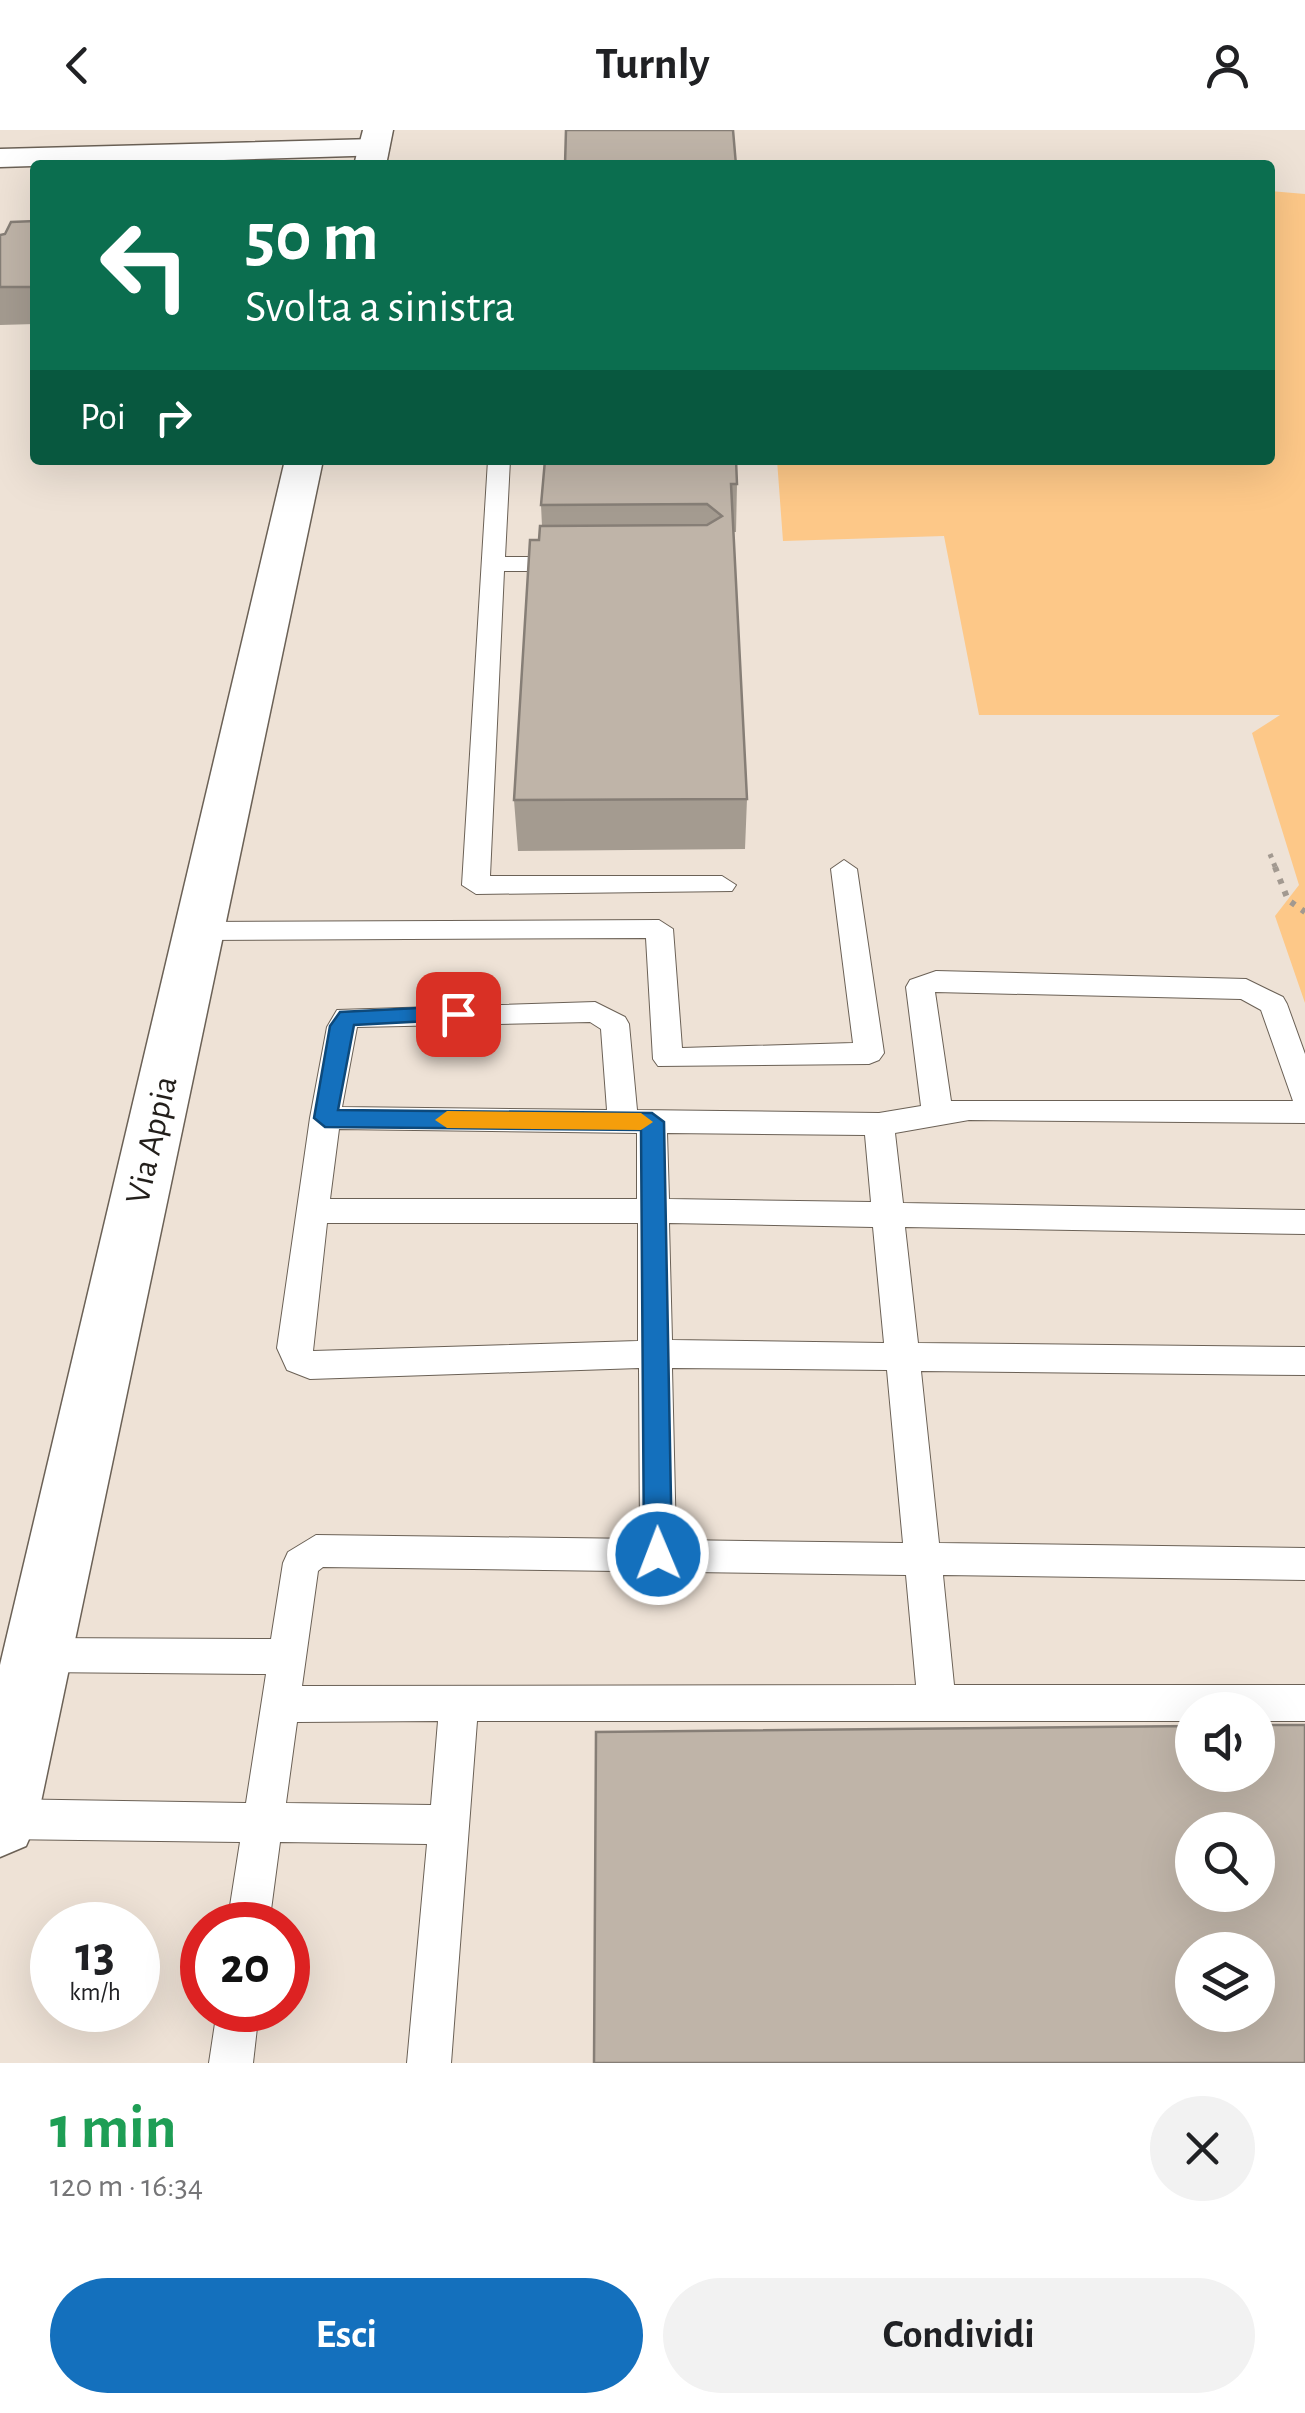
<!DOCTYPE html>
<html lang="it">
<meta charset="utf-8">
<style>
:root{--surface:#fff;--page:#f2f2f2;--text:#202124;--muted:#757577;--accent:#1470bd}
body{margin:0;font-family:"Alegreya Sans",sans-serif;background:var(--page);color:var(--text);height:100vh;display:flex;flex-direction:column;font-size:38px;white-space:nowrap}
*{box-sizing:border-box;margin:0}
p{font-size:32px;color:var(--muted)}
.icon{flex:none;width:55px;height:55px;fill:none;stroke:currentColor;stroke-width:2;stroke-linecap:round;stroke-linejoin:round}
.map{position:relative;height:1933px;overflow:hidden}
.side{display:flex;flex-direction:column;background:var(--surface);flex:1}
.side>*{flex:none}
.top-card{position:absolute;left:30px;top:30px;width:1245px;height:305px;border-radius:10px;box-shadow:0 10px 40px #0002;background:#0b6e4f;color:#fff;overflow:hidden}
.fabs{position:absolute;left:1175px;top:1562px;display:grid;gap:20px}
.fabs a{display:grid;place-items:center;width:100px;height:100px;border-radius:50%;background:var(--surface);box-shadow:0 10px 40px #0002;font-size:50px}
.speed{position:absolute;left:30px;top:1772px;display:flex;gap:20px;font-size:50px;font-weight:700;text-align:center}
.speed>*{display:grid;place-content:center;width:130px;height:130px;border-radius:50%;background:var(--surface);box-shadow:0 10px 40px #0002;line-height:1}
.speed small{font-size:25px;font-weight:400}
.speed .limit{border:15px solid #d22;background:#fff;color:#111}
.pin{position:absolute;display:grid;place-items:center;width:85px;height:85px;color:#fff;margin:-42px;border-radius:20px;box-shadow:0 5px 15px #0006}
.me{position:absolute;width:110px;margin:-55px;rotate:359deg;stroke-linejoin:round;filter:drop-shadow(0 0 8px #0008)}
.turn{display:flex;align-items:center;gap:35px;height:210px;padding:0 50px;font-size:45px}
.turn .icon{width:130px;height:130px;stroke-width:2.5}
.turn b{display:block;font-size:70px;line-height:85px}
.then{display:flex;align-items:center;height:95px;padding:0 50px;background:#0003;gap:20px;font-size:38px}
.round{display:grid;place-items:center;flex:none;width:105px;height:105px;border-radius:52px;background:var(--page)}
.head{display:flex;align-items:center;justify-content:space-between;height:170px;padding:0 50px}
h1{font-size:60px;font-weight:700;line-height:75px;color:#1e9e55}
.primary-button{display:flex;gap:20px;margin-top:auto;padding:20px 50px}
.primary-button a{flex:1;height:115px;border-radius:60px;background:var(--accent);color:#fff;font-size:40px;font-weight:700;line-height:115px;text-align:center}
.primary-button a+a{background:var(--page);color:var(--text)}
header{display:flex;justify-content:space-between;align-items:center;height:130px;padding:0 50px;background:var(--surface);font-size:45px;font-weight:700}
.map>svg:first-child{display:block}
</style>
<header><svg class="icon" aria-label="back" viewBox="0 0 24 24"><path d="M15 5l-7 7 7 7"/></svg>Turnly<svg class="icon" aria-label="person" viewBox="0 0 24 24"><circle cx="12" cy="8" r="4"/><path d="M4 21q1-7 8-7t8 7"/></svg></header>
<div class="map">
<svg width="1305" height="1933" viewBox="0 0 1305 1933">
<rect width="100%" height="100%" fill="#eee2d6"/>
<!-- green -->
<polygon fill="#fdc888" points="1270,61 1305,64 1305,873 1275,786 1299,755 1252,603 1280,585 979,585 944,406 783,411 777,330 1270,330"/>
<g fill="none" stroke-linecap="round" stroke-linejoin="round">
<!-- service casing -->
<g stroke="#6b6156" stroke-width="2">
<g id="service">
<polygon points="488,330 510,330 505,427 568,427 579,434 568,441 504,441 490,746 722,746 736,755 732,761 476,764 462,755"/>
<polygon points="844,730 857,739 884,923 879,930 869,934 658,936 653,929 646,808 199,810 185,801 199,792 659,790 673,799 682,918 853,913 831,739"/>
<path d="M936,841l310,8 37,18 4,7 18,50v69l-336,-3 -74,13 8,70 402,7v24l-400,-7 13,116 387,4v28l-384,-4 18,172 366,5v32l-362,-5 11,110h351v36h-47v-11h-66v11h-715l-26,342h-44l20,-219 -147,-2 -11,83h-42l13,-83 -240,-3v-40l246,4 20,-129 -229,-2 -13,-5 -6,-12 6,-12 13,-5 234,1 12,-76 5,-11 28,-17 324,4 -1,-171 -329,11 -23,-9 -10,-22 33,-230 17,-91 10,-17 258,-8 30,15 4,7 8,86 242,3 42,-7 -15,-119 4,-7zM935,862l306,7 20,11 32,91h-342zM590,892l11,7 6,81 -265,-3 15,-80zM339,999l298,4v66h-307zM667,1003l198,2 6,67 -202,-3zM327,1093h311v118l-325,10zM669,1093l204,4 11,116 -212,-3zM672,1238l215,2 16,173 -227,-3zM323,1437l583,8 10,110 -614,1 16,-115zM438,1591l-7,84 -145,-2 11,-81z"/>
<polygon points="217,1880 259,1880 253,1933 209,1933"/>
</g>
</g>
<!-- minor casing -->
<g stroke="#6b6156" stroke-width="3">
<polygon id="minor" points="374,9 389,18 385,25 0,37 0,19"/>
</g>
<!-- tertiary casing -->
<g stroke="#6b6156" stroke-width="3">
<g id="tertiary">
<polygon points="363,0 393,0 386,35 354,35"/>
<polygon points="285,330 323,330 37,1691 26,1716 0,1727 0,1535"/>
</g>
</g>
<!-- path-far1 -->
<polyline stroke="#a29990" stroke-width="5" stroke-dasharray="4 6" stroke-linecap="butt" points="1270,724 1276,739"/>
<!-- path -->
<polyline stroke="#a29990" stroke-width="6" stroke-dasharray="5 8" stroke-linecap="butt" points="1275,737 1288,770 1305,782"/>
<!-- service -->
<use href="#service" fill="#fff" fill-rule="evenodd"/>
<!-- minor -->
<use href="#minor" fill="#fff" fill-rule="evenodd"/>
<!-- tertiary -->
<use href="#tertiary" fill="#fff" fill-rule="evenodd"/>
</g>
<!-- wall -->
<g fill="#a49b90">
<polygon points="35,91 35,194 0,195 0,105 5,104"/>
<polygon points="737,354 736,402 733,402 747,669 745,719 518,721 514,670 539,410 542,396 541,375"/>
</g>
<!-- building -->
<g fill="#bfb4a8" stroke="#867e76" stroke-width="2.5" fill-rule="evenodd">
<polygon points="566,0 733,0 736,35 565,35"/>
<polygon points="35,91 35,157 0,157 0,105 5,104 11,92"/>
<polygon points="545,330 736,330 737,354 731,354 747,669 514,670 530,410 539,410 540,396 707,395 722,386 707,374 541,375"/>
<path d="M1258,1595h47v338h-711l2,-331 596,-6v49h66zM1192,1700h66v65h-66zM1192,1820h66v65h-66z"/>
</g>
<!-- route -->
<polygon fill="#1470bd" stroke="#0d497b" stroke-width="2.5" points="458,876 469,884 466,889 354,895 338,980 652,983 664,992 672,1424 668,1432 658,1436 649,1432 644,1424 641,1000 325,997 314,988 330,896 340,882"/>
<!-- slow -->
<polygon fill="#f59e0b" points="447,981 641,983 653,992 641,1000 447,998 435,990"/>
<g text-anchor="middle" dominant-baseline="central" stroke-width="10" stroke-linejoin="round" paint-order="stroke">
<!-- street labels -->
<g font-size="35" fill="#231f1b" stroke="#fff">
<text transform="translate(152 1010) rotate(-77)">Via Appia</text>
</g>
</g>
</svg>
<div class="fabs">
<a><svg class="icon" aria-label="sound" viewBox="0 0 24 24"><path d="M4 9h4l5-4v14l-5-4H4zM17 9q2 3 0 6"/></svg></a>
<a><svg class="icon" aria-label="search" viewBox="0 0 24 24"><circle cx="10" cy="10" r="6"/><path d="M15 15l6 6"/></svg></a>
<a><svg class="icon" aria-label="layers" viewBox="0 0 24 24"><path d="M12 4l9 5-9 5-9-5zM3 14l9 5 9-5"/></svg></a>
</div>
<div class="speed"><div>13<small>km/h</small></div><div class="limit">20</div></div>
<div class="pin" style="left:458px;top:884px;background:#d93025"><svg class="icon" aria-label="arrive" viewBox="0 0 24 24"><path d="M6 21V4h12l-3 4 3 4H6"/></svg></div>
<svg class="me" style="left:658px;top:1424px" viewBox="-20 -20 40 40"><circle r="17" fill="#1470bd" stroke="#fff" stroke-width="3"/><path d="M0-11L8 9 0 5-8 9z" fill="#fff"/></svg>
<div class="top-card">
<div class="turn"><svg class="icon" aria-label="left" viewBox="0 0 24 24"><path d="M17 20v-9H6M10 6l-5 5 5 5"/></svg><div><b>50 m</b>Svolta a sinistra</div></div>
<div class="then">Poi<svg class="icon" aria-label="right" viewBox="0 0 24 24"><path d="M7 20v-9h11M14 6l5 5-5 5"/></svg></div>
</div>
</div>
<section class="side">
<div class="head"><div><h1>1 min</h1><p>120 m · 16:34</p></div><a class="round"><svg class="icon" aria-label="close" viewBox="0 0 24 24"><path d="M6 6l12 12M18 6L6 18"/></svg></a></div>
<div class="primary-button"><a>Esci</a><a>Condividi</a></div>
</section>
